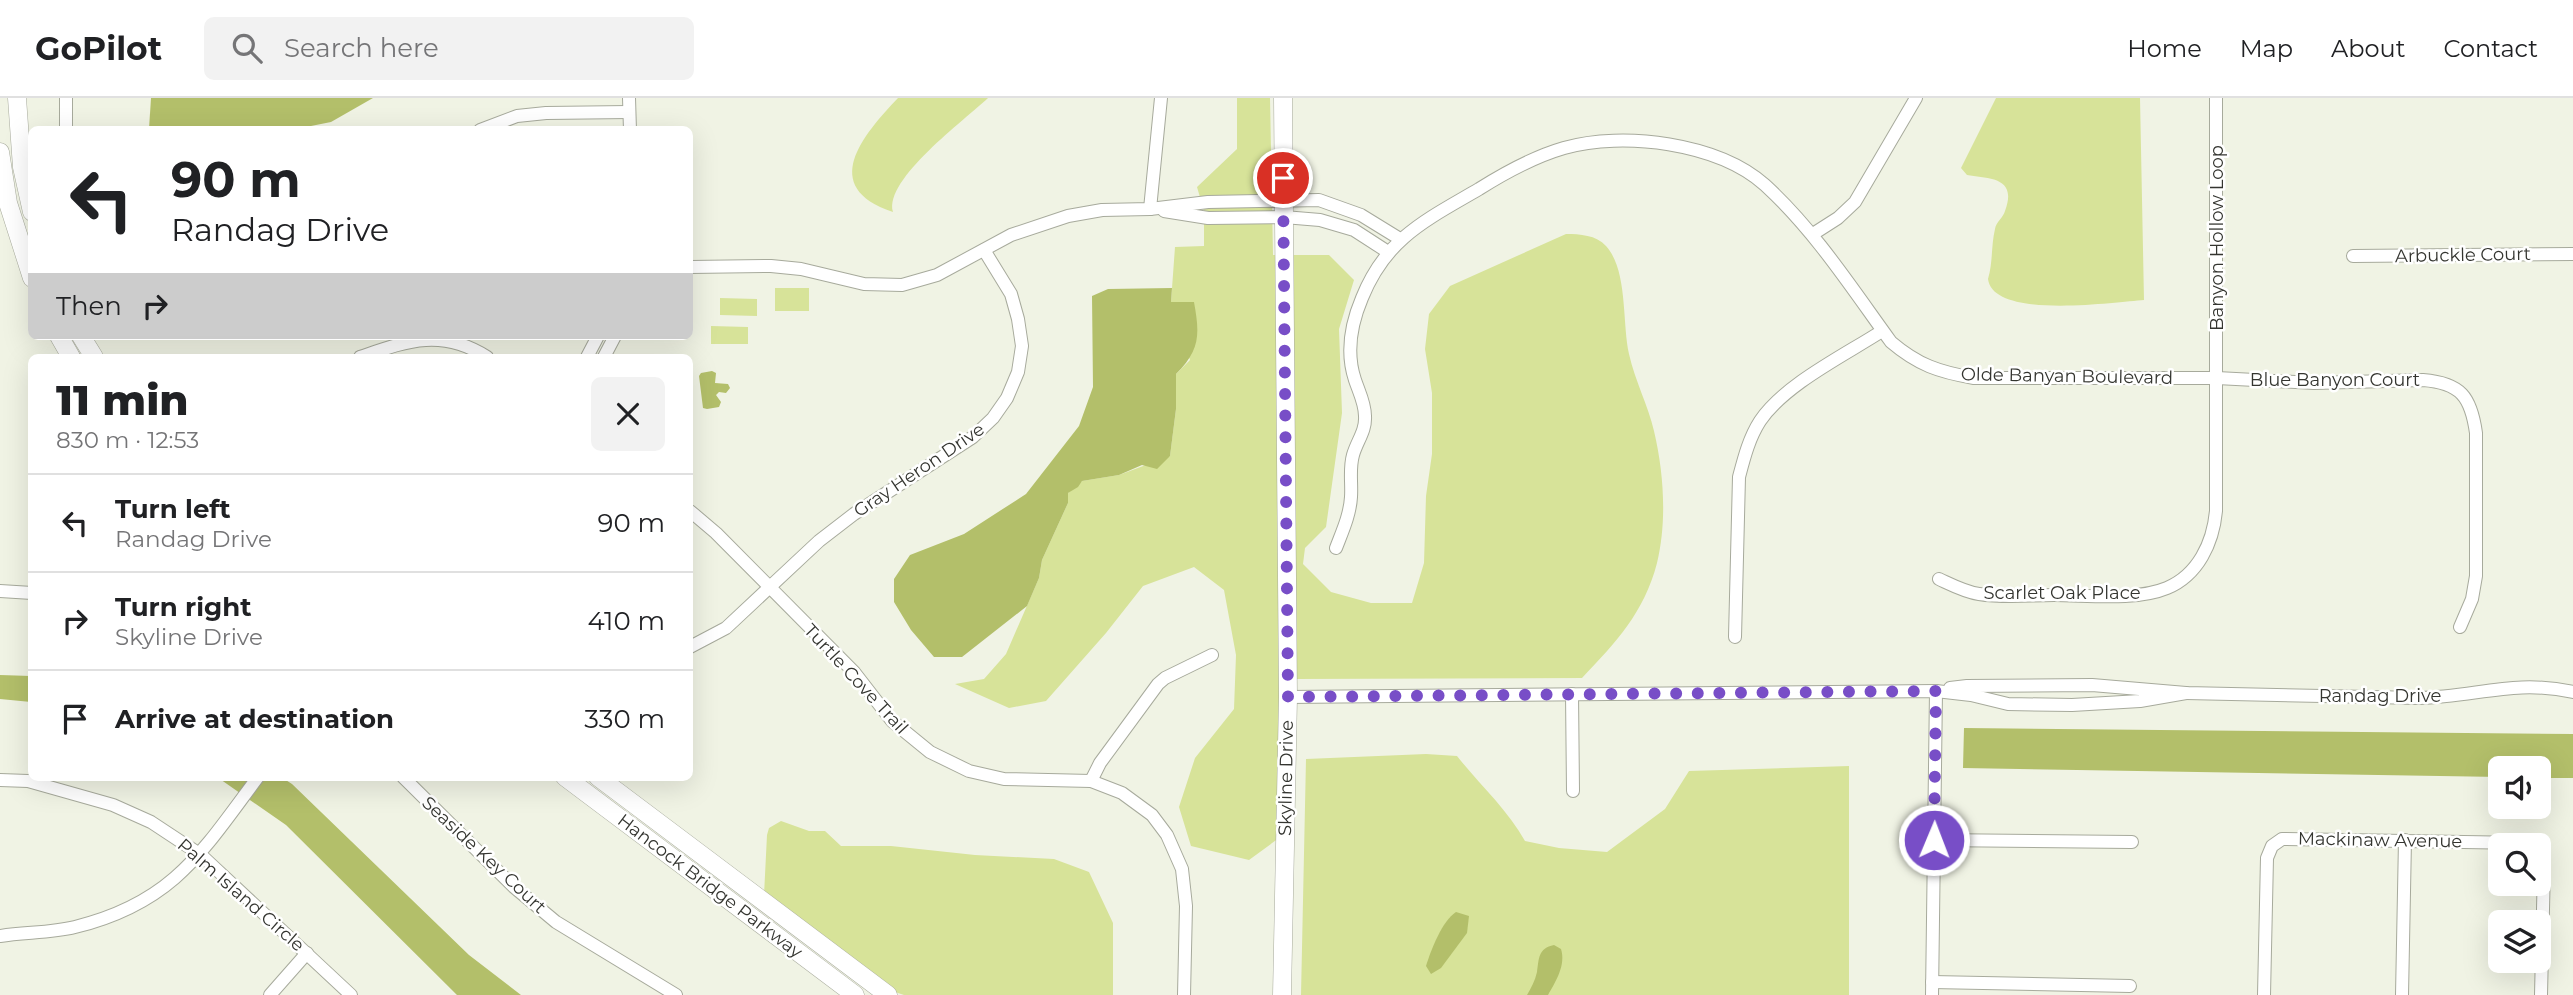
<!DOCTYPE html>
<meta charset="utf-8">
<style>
:root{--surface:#fff;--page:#f2f2f2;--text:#202124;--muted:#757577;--line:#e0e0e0}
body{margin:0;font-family:Montserrat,sans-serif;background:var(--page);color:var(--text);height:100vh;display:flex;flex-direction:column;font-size:26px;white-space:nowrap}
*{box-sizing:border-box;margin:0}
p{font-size:23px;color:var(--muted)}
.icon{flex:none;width:38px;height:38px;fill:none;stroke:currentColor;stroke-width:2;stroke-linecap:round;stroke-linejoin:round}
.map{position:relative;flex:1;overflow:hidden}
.drawer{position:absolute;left:28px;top:256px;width:665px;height:427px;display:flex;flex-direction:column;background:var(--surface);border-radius:10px;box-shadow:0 7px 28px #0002}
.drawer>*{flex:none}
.banner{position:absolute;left:28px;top:28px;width:665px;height:214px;border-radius:10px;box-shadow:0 7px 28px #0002;background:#fff;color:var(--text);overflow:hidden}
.buttons{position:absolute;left:2488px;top:658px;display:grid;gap:14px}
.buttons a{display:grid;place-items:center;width:63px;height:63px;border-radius:10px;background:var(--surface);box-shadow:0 7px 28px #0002;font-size:35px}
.pin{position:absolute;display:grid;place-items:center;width:60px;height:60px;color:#fff;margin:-30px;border:4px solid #fff;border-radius:50%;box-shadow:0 2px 7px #0007}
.me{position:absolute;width:77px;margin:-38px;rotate:1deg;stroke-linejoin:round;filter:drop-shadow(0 0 5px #0008)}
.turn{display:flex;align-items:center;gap:24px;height:147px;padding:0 28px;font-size:32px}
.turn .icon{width:91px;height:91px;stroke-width:2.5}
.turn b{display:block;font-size:49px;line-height:60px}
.then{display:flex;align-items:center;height:66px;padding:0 28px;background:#0003;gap:14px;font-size:26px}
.round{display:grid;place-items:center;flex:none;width:74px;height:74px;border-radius:10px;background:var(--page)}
.head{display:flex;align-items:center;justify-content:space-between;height:119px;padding:0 28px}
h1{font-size:42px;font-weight:800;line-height:52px}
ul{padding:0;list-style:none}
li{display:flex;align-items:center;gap:21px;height:98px;padding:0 28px;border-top:2px solid var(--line)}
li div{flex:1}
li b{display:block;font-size:26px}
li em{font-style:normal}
header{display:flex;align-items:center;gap:42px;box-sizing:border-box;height:98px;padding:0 35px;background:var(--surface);border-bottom:2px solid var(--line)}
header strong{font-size:33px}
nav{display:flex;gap:38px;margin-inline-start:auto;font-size:24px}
.search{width:490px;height:63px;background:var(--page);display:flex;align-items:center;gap:18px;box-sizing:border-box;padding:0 24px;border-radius:10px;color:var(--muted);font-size:26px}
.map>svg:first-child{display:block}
</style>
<header>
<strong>GoPilot</strong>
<div class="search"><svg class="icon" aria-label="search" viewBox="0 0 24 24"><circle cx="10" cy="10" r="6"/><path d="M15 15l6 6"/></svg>Search here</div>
<nav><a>Home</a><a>Map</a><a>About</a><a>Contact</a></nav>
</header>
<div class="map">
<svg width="2573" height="897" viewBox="0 0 2573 897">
<rect width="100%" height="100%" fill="#f0f3e4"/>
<!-- green -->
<g fill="#d7e399">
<path d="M898,0h90c-23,22 -104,81 -95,114 -75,-25 -30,-77 5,-114z"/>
<polygon points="1237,0 1270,0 1273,157 1278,157 1282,599 1279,740 1249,762 1191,748 1179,709 1195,660 1234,611 1236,557 1224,492 1194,469 1143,488 1106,535 1046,603 1009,610 955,586 984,581 1006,556 1039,480 1042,462 1068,405 1068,395 1082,383 1119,377 1170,358 1176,311 1176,276 1190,262 1171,204 1175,149 1204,148 1204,113 1197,89 1237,51"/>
<path d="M1996,0h144l4,202c-30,2 -151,20 -156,-21 5,-17 3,-33 7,-50 1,-7 8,-11 10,-18 13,-35 -17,-32 -38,-36l-6,-7z"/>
<path d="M1566,136c14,0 30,1 40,12 22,24 16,77 23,108 6,27 19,51 25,77 10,42 13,91 3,132 -13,50 -41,79 -75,115l-288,1 -4,-424h39l25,25 -15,49 3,84 -16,114 -21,21 -2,16 28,28 40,11h41l12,-40 2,-67 6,-42v-61l-7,-44 4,-35 21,-28z"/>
<rect x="775" y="190" width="34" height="23"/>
<polygon points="720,200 757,201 757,218 720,217"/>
<polygon points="711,228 748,229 748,246 711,246"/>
<path d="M1426,656l31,2c22,28 51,54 68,85l34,7 48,4 58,-43 24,-38 160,-5v229h-548l5,-236z"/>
<polygon points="781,723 809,733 825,733 841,748 891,748 975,757 1054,761 1089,774 1113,825 1113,897 904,897 892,893 764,797 767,737 769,730"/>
</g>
<!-- water -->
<g fill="#b3bf6a">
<polygon points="151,0 373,0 331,24 296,31 149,31"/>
<path d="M1172,190l-1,14h23c6,33 6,48 -18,72v35l-6,47 -13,13 -15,-4 -23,10 -37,6 -4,6 -10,6v10l-26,57 -3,18 -12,28 -65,51h-28l-23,-27 -17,-28v-23l16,-24 54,-21 62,-40 53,-68 14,-39 -1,-91 16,-7z"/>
<polygon points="712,273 716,275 715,285 728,286 730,290 726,295 719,294 716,297 721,304 719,309 707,311 703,310 699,278 701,275"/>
<polygon points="0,577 31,578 31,604 0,601"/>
<polygon points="1964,630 2573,636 2573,680 2539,680 2539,670 2501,670 2501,679 1963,670"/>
<polygon points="217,679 281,679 292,686 469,857 521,897 457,897 286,727"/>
<path d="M1456,814l13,4 -2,17 -26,35 -10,6 -5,-8c5,-16 16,-45 30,-54z"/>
<path d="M1554,847l7,4c5,16 -5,32 -13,46h-21c4,-7 8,-14 10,-23 2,-13 1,-24 17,-27z"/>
</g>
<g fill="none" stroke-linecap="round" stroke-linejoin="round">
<!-- street casing -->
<g stroke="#a7aa9c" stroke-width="14">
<g id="street">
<polyline points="66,0 66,32"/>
<polyline points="629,0 630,32"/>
<polyline points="480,32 517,18 546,15 629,14"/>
<polyline points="1150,111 1161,0"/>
<polyline points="1164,113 1208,120 1284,119 1320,122 1354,132 1388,154"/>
<polyline points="1813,136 1838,120 1855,104 1916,0"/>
<polyline points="2353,158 2573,156"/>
<polyline points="690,169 771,168 801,171 864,186 902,187 937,177 1011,137 1068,118 1102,112 1150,111 1208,104 1319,102 1361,117 1400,141"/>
<path d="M360,259c47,-16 81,-29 127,0"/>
<polyline points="587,259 598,238"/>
<polyline points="604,259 615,238"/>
<polyline points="690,413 716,435 854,574 892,623 930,654 969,673 1004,681 1091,683 1122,695 1152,717 1167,737 1182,771 1186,808 1184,897"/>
<path d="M1336,450c6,-16 14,-33 15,-51 1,-14 -2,-28 2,-42 4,-14 13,-24 12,-39 0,-13 -6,-24 -10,-36 -9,-27 -4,-56 7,-82 24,-60 64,-78 117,-109 27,-17 54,-32 85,-41 59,-17 154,-5 201,37 50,46 86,102 126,157 27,23 48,30 83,36h243l97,5 109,-3c38,3 48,17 53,53v143l-4,23 -12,28"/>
<path d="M1939,481c13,6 26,13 40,15 25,4 51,1 75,1 33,0 82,6 113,-7 31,-13 46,-45 49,-77v-413"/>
<polyline points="0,493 32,495"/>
<path d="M1735,539l4,-160c5,-19 10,-39 21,-56 25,-37 85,-66 122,-90"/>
<polyline points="690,549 726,530 819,443 854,416 973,339 993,320 1007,300 1018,274 1022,248 1018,221 1011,196 984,152"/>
<path d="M1950,590l17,-2 125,-1 94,8 233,5c57,-1 95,-19 154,-6"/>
<polyline points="1572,596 1573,693"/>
<polyline points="1288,599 1936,593 1971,597 2008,606 2072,607 2140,603 2186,595"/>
<polyline points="403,679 514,789 556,824 676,897"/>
<polyline points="0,682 28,683 113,707 151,724 201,757 351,897"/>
<polyline points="1091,683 1100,665 1158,586 1165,580 1212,557"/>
<polyline points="1934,742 2132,744"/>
<polyline points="2539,759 2544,768 2541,897"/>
<path d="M0,838c25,-4 51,-3 75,-9 98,-24 127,-75 183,-150"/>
<polyline points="1932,884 2130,888"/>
<polyline points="270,897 307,855"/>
<polyline points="1932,897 1936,593"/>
<polyline points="2264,897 2267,760 2272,748 2282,741 2523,745 2532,747"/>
<polyline points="2402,897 2405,742"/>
</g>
</g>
<!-- secondary casing -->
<g stroke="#a7aa9c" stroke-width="19">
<g id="secondary">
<polyline points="17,0 22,69 32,114"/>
<polyline points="0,54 8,105 32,180"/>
<polyline points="59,238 71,259"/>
<polyline points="81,238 94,259"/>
<polyline points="565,679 855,897"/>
<polyline points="598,679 888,897"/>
<polyline points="1282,897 1288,599 1283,0"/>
</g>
</g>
<!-- street -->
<use href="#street" stroke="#fff" stroke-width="12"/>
<!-- secondary -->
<use href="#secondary" stroke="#fff" stroke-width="18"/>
</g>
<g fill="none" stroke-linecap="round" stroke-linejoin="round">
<!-- route -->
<polyline stroke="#784ec7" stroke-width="12" stroke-dasharray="0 21.6" points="1283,80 1288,599 1936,593 1934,742"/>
</g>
<g text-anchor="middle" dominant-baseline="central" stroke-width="5" stroke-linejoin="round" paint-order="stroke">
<!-- street labels -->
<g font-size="18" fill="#343530" stroke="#fff">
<text transform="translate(2217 140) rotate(-90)">Banyon Hollow Loop</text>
<text transform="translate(2463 157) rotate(-1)">Arbuckle Court</text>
<text transform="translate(2067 278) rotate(1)">Olde Banyan Boulevard</text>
<text x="2335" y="282">Blue Banyon Court</text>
<text transform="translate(919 372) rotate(-34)">Gray Heron Drive</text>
<text x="2062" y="495">Scarlet Oak Place</text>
<text transform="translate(856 581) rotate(47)">Turtle Cove Trail</text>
<text x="2380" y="598">Randag Drive</text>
<text transform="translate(1286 680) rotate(-89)">Skyline Drive</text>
<text transform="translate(2380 742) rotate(1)">Mackinaw Avenue</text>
<text transform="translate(484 757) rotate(43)">Seaside Key Court</text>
<text transform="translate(710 788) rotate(37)">Hancock Bridge Parkway</text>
<text transform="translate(241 797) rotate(41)">Palm Island Circle</text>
</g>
</g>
</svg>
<div class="buttons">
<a><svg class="icon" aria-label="sound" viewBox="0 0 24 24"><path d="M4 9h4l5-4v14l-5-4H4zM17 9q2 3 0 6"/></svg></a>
<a><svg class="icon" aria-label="search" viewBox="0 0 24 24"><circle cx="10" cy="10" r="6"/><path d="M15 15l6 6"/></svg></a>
<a><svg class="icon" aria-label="layers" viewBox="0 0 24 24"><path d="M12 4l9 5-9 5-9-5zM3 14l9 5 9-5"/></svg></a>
</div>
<div class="pin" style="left:1283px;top:80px;background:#d93025"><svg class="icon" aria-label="arrive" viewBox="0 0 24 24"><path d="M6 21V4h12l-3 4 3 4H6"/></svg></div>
<svg class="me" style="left:1934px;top:742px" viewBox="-20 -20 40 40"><circle r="17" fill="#784ec7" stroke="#fff" stroke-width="3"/><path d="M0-11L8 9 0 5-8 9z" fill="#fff"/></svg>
<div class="banner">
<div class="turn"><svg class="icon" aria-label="left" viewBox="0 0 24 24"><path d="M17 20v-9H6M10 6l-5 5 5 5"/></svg><div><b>90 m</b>Randag Drive</div></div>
<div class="then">Then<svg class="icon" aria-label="right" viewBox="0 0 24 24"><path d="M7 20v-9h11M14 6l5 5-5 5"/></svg></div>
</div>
<section class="drawer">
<div class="head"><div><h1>11 min</h1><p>830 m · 12:53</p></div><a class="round"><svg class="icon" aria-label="close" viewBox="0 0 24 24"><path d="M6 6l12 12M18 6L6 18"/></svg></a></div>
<ul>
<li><svg class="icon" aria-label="left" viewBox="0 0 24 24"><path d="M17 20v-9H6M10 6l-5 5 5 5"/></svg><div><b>Turn left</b><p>Randag Drive</p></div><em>90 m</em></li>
<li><svg class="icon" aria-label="right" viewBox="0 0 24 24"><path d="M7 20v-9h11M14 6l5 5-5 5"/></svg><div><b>Turn right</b><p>Skyline Drive</p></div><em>410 m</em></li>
<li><svg class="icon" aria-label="arrive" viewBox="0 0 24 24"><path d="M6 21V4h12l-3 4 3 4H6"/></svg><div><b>Arrive at destination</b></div><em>330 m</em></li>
</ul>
</section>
</div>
